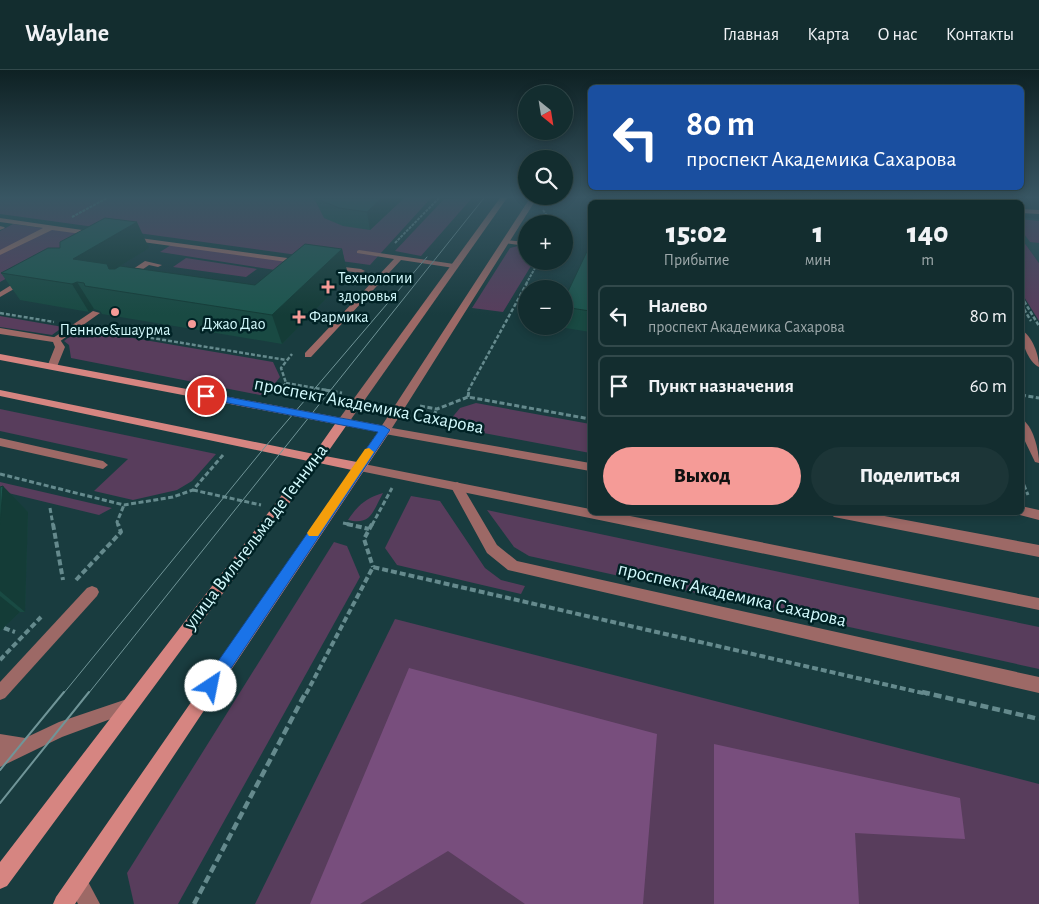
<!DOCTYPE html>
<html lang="ru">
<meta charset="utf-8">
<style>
:root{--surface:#132d2f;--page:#1c3537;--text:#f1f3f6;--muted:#9da8aa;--line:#32494b;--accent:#f59b97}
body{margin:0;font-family:"Alegreya Sans",sans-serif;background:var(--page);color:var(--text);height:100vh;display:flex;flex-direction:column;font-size:19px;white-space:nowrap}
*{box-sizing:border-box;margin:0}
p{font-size:16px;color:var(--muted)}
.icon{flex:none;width:28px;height:28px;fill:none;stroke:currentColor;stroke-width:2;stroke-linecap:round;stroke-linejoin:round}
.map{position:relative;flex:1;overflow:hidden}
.side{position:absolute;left:588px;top:130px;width:436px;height:315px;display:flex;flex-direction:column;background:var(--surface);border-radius:8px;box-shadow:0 2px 8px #0003,0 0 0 1px var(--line)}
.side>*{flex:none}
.top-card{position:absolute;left:588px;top:15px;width:436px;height:105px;border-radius:8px;box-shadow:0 2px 8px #0003,0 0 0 1px var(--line);background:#1a4fa0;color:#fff;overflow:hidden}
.needle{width:32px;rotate:150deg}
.buttons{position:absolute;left:518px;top:15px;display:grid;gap:10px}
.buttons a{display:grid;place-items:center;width:55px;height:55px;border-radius:50%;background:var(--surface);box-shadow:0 2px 8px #0003,0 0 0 1px var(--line);font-size:25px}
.pin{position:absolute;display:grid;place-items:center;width:42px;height:42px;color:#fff;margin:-21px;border:2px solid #fff;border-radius:50%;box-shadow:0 1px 5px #0007}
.me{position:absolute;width:55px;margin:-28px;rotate:34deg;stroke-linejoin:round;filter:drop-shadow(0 0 4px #0008)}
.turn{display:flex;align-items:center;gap:18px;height:105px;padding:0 15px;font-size:22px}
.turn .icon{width:65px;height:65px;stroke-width:2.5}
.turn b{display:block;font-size:35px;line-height:42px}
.eta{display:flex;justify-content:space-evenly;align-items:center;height:85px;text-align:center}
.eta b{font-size:30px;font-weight:800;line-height:35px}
.primary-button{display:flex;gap:10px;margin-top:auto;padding:10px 15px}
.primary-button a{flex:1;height:58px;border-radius:30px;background:var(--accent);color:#111;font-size:20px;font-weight:800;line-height:58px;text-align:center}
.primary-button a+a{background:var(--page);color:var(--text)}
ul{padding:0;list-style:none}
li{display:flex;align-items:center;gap:15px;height:62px;margin:0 10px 8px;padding:0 5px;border:2px solid var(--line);border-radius:8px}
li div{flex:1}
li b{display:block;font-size:19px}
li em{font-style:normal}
header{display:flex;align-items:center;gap:30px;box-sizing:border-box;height:70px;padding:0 25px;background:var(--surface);border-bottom:1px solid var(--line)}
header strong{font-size:24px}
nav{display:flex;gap:28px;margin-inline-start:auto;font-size:18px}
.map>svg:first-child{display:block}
</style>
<header>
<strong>Waylane</strong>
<nav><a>Главная</a><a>Карта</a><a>О нас</a><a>Контакты</a></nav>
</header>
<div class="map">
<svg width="1039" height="834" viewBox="0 0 1039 834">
<rect width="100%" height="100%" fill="#193c3f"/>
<!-- built -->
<polygon fill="#22494c" points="1021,147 1039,149 1039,193 1021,168"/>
<!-- green -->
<g fill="#583d5c">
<polygon points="0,128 431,128 370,195 0,144"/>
<polygon points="472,128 421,186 395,181 444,129"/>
<polygon points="1021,149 1039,151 1039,173 1030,172 1021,160"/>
<polygon points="13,154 86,164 0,212 0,161"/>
<polygon points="1021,168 1039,193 1039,251 1021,222"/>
<polygon points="171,175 298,193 288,202 160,182"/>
<polygon points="518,176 526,177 526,191 534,191 503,242 472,238 510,178"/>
<polygon points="186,188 257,199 246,207 173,197"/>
<polygon points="0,246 63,257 52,265 0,257"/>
<polygon points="80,259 273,292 280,307 265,326 71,288 69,275 64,271"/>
<polygon points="476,333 590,354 590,383 452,357 450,350 460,338"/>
<polygon points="0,339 216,384 192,411 177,420 133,430 94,421 128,389 0,361"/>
<polygon points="0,412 112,438 99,445 0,421"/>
<path d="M383,423c-10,18 -12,33 -35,27 10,-15 18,-22 35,-27z"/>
<polygon points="411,426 440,431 485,498 501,510 525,516 521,524 397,495 385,478"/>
<polygon points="487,440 1039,557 1039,599 529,486 514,477"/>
<polygon points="334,472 347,476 360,507 178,834 134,834 127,803"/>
<polygon points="395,549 1039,714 1039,834 255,834"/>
</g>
<!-- forest -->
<g fill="#784e7d">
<polygon points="409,598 657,664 643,834 525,834 448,781 360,834 310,834"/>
<polygon points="714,674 960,728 965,769 855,763 859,834 714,834"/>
</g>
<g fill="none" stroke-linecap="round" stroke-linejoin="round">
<!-- path-far4 -->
<g stroke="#658a8d" stroke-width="2" stroke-dasharray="3 1" stroke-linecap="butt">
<polyline points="812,128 813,132"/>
<polyline points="543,140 553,154"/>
<polyline points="72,147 107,128"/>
<polyline points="395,173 439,128"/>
<polyline points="526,214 539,191"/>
</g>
<!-- path-far3 -->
<g stroke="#658a8d" stroke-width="2.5" stroke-dasharray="4 2" stroke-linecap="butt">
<polyline points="1021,226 1039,256"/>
<polyline points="1021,234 1031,251"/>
<polyline points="0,243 54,252"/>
<polyline points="97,259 286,290"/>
<polyline points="286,313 332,321"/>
<polyline points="279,321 286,313 281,298 292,284"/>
<polyline points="468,321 527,213"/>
</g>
<!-- path-far2 -->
<g stroke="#658a8d" stroke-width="3" stroke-dasharray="5 2.5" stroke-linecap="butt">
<polyline points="325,320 342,323"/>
<polyline points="276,324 280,320"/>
<polyline points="1021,325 1039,328"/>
<polyline points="468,327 469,320"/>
<polyline points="420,336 437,339 468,327 590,349"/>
<polyline points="430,352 437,339"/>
<polyline points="0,404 124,435 173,427 193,420 223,385"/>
<polyline points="1021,408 1028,425"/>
<polyline points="193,420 261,435"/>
<polyline points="50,438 53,455"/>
<polyline points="343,453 353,455"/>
<polyline points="118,455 117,452 124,435"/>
<polyline points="372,455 392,418"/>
</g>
<!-- path-far1 -->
<g stroke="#658a8d" stroke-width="4" stroke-dasharray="6 3" stroke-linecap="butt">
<polyline points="53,454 63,510"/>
<polyline points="347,454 369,459"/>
<polyline points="372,454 364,469 373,497"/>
<polyline points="76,510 121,462 118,454"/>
<polyline points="4,558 15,562"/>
<polyline points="0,590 41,547"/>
<polyline points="306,624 373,497 927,624"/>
</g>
<!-- path -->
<g stroke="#658a8d" stroke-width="4.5" stroke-dasharray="8 4" stroke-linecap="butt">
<polyline points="922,622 1039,649"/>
<polyline points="194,834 306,622"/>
</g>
<!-- service -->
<g fill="#9d6966" fill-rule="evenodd">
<polygon points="783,128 795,132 766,132"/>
<polygon points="0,156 4,157 5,158 0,160"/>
<polygon points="506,170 526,172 526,176 504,173 504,171"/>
<polygon points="359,180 454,194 458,196 454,198 401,190 311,287 305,287 305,283 394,189 357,183 357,181"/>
<polygon points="145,191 162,195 158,197 149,195 136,204 139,207 138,209 129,208 130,201"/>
<polygon points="21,209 28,211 0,227 0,222"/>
<polygon points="93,241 100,243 59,272 53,272 53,268"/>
<path d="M1021,260c11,5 18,25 18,37 -11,-5 -18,-26 -18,-37z"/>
<path d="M1021,349c12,5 18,32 18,44l-4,-1 -14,-29z"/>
<polygon points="0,368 103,391 108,395 103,399 0,376"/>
<polygon points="92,516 97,518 99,522 97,526 5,628 0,630 0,612 87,518"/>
<polygon points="130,628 135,630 138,635 135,640 62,667 0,697 0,664 25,668 59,652"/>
</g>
<!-- pedestrian -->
<g fill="#9d6966" fill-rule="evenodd">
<polygon points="891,128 920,128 939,132 920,132"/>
<polygon points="1021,139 1039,140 1039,144 1021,143"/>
<polygon points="0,148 96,162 100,164 96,166 52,160 0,185 0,180 43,158 0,152"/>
<polygon points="125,166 302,190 306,192 302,194 128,170 124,168"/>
<polygon points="328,195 361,199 365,201 361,203 331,199 328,199"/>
</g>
<!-- minor -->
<g fill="#9d6966" fill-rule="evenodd">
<polygon points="0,258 59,268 65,277 56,299 48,299 47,297 55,277 53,272 0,264"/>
<polygon points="457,412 461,414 497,475 517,491 1039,607 1039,623 508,500 487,483 451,417 453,414"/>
<polygon points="1021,436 1039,440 1039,450 1016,444 1015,442 1021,442"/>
<polygon points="78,803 85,806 100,834 78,834 68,813 71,806"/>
</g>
<!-- tertiary -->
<g fill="#9d6966" fill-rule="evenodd">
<polygon points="500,128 507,128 347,355 339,355 337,352 339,349"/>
<polygon points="530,128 537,128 392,358 590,393 590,401 385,364 379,360"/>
<polygon points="359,393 590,439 590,442 610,442 1039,528 1039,540 355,400 353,397"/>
<polygon points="828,442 863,442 1039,475 1039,487 834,447"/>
</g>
<!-- secondary -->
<path fill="#d68581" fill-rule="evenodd" d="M0,284l385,72 6,4 -316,474h-22l3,-7 296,-427 -33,-7 -312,423 -7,3v-27l308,-401 -308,-65v-6l314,64 21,-30 -335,-64zM346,356l32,6 -21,30 -32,-6z"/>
<!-- tram-far1 -->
<g stroke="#709598" stroke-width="1">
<polyline points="63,624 265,377 427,187"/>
<polyline points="88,624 484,128"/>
</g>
<!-- tram -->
<g stroke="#709598" stroke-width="2">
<polyline points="0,700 64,622"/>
<polyline points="0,733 89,622"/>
</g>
</g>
<!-- wall -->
<g fill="#194a43">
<polygon points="314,128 404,128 370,160 343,156 324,148"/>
<polygon points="827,128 912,128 914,132 827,132"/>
<polygon points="590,175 590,262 559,257 559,256 564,256 564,230"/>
<polygon points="149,178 120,196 255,215 342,179 348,206 282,274 102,244 100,241 94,239 89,242 20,230 1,203"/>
<polygon points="0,417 28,442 25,542 20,542 0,561"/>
</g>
<!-- shaded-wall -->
<g fill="#143c37">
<polygon points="382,128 404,128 370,160 367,142"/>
<polygon points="137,152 149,178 112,201 73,189"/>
<polygon points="342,179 348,206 282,274 272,245"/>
<polygon points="77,212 94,239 89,242 72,214"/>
<polygon points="3,416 28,442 25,542 0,521 0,455"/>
<polygon points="0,526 20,542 0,561"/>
</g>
<!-- building -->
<g fill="#1d564e" stroke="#143c37">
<polygon points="319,128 382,128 367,142 339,138 320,130"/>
<polygon points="877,128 912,128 914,132 878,132"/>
<polygon points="105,148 137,152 73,189 107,194 109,199 115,199 120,196 255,215 305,174 342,179 272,245 85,216 84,213 77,212 72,214 1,203 48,178 60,178 60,172"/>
<polygon points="590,175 590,241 564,237 564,230"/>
<polygon points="3,416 0,455 0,417"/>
</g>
<!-- sky -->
<linearGradient id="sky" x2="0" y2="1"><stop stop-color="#0e2123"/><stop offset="0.52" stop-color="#385663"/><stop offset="1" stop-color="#385663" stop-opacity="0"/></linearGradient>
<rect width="1039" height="245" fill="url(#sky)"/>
<!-- route -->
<polygon fill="#1a73e8" stroke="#114b97" points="206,323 384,356 390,360 216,621 211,623 205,621 203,616 205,610 378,362 202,328 202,324"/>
<!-- slow -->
<polygon fill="#f59e0b" points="369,378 374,382 318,466 309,466 307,463 309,460 365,379"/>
<!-- markers -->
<g fill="#f59b97" stroke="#002225" stroke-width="2">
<path d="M325.5 209.5h5v5h5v5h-5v5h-5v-5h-5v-5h5z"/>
<circle cx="115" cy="242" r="5"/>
<path d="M296.5 239.5h5v5h5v5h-5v5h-5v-5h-5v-5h5z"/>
<circle cx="192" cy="254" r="5"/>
</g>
<g text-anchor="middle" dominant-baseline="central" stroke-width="5" stroke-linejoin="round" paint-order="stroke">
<!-- far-poi labels -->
<g font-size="16" fill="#d3fafd" stroke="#002225" text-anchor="start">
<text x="338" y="208">Технологии<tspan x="338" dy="18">здоровья</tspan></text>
<text x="309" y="247">Фармика</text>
<text x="202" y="254">Джао Дао</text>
<text x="115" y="260" text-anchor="middle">Пенное&amp;шаурма</text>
</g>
<!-- street labels -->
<g font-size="19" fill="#d3fafd" stroke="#002225">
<text transform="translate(369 336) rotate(11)">проспект Академика Сахарова</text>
<text transform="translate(256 467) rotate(-53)">улица Вильгельма де Геннина</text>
<text transform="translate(732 525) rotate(13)">проспект Академика Сахарова</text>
</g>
</g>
</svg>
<div class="buttons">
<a><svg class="needle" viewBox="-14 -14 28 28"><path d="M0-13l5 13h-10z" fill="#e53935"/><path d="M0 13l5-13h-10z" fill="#9da8aa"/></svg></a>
<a><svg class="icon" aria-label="search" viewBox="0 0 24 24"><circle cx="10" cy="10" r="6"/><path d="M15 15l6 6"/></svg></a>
<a>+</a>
<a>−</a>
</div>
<div class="pin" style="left:206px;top:326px;background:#d93025"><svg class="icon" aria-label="arrive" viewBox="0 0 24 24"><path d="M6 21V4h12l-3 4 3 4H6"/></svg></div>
<svg class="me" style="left:211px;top:616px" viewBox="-20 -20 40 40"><circle r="19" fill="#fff"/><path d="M0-13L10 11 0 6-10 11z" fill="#1a73e8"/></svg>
<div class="top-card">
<div class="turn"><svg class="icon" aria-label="left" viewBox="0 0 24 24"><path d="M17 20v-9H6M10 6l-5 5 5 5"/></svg><div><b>80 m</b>проспект Академика Сахарова</div></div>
</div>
<section class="side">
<div class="eta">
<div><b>15:02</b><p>Прибытие</p></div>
<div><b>1</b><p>мин</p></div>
<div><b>140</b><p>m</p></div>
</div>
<ul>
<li><svg class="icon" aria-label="left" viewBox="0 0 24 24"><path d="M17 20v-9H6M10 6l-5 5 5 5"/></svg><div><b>Налево</b><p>проспект Академика Сахарова</p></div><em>80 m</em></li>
<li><svg class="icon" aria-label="arrive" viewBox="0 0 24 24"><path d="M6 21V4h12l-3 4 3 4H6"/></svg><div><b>Пункт назначения</b></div><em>60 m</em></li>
</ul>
<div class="primary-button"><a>Выход</a><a>Поделиться</a></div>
</section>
</div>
